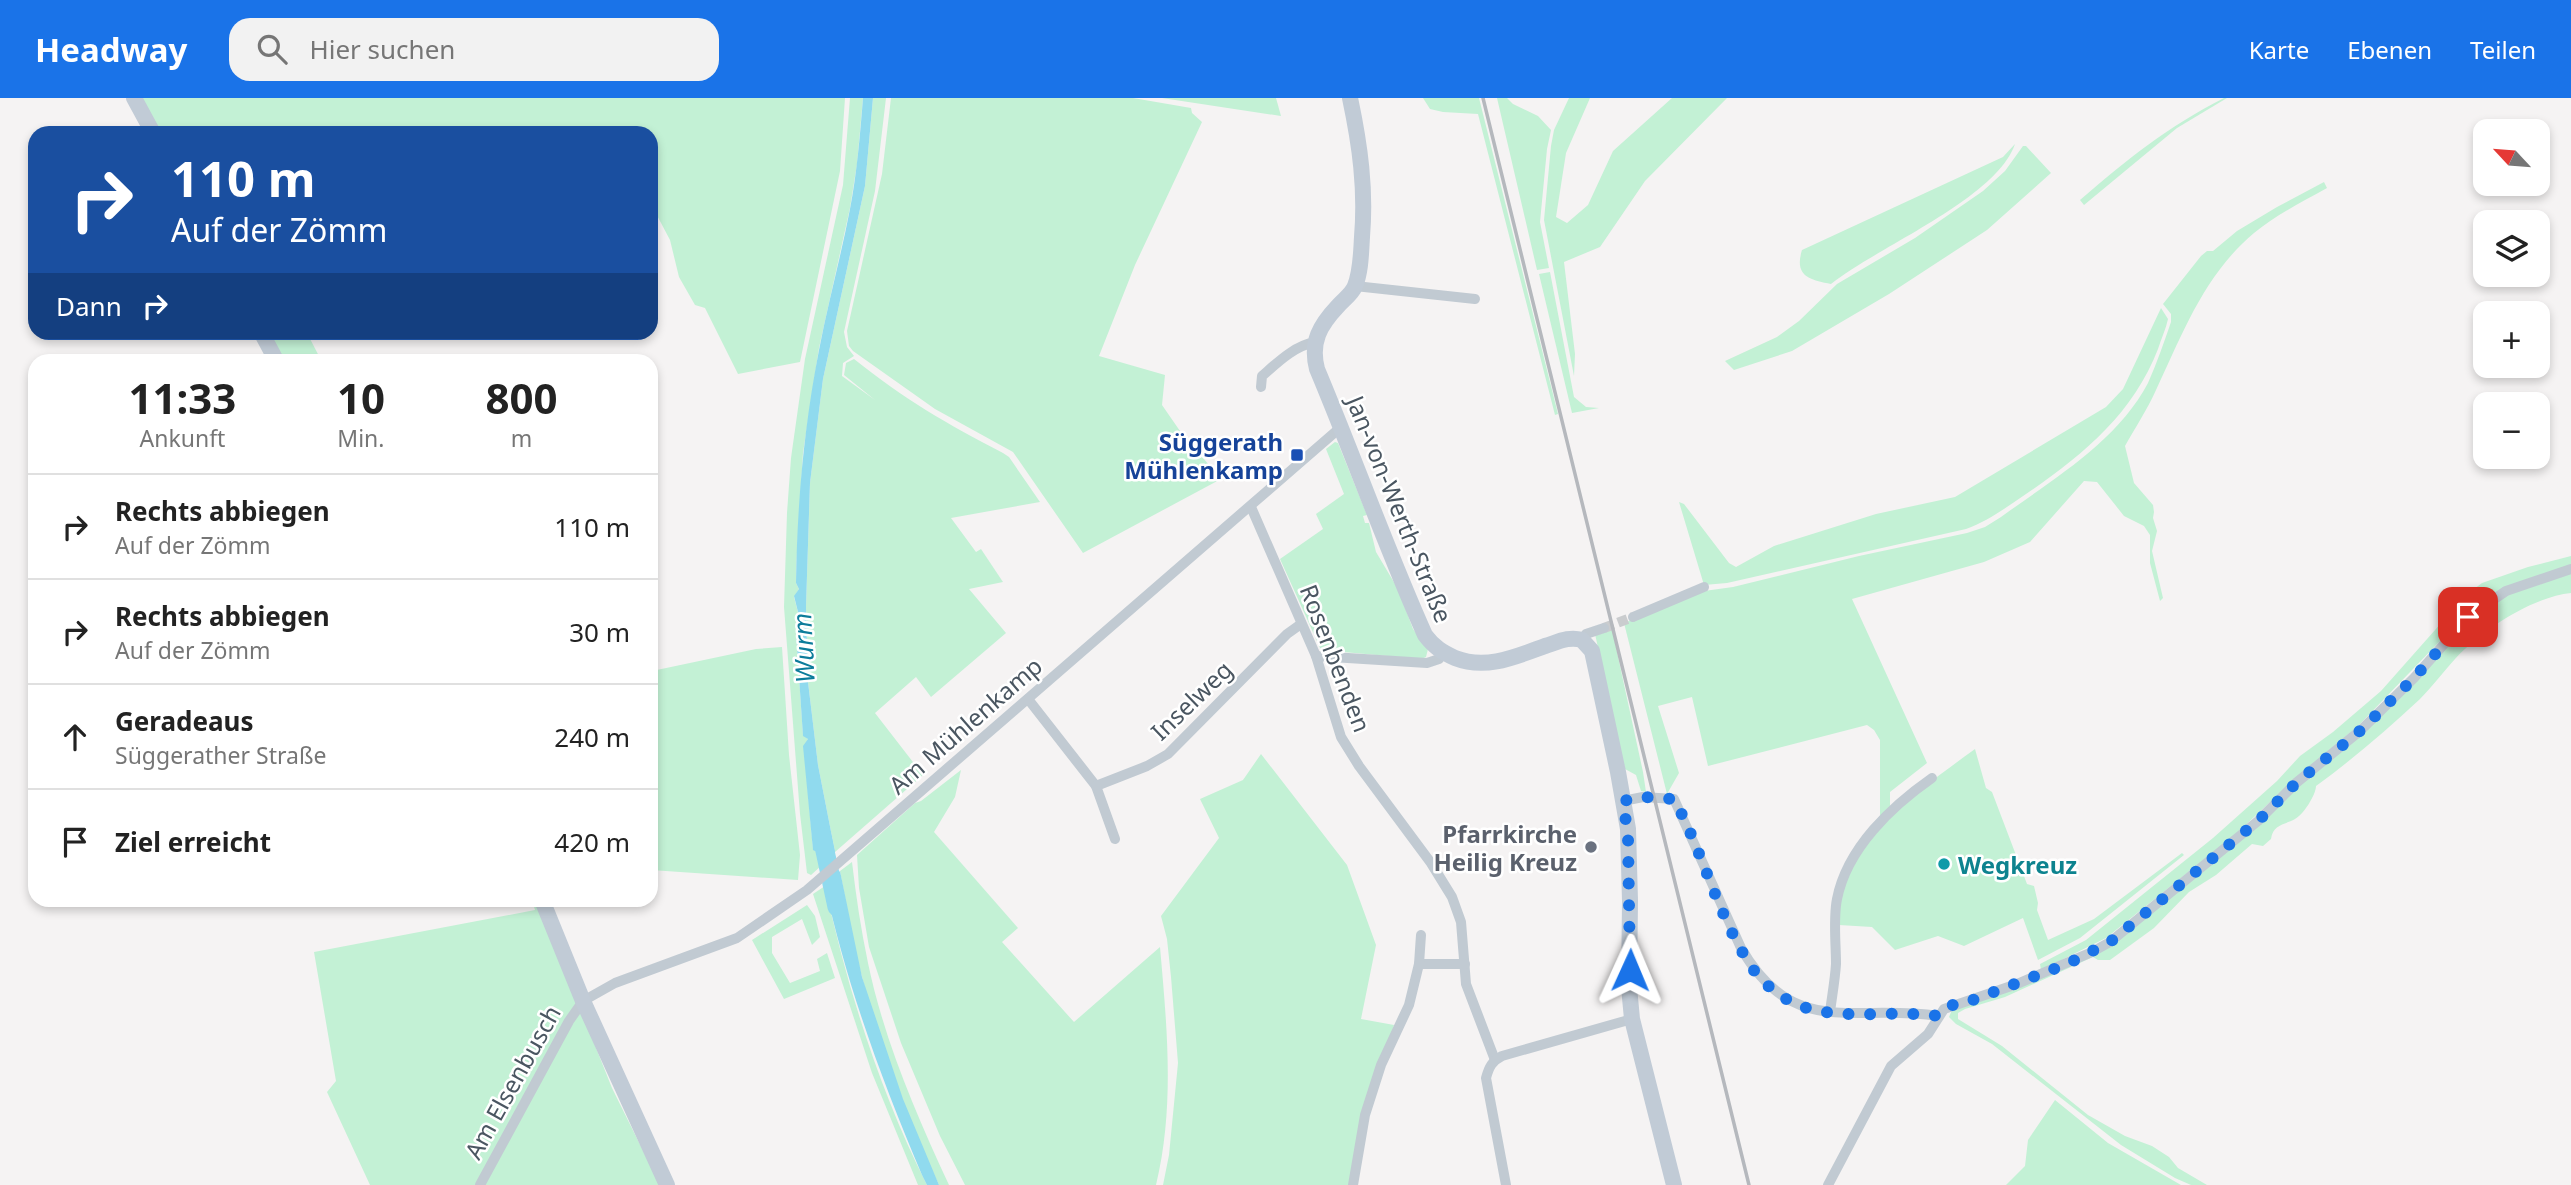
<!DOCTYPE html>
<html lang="de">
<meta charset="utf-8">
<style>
:root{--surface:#fff;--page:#f2f2f2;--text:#222;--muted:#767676;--line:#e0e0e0;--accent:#1a73e8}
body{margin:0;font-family:"Noto Sans",sans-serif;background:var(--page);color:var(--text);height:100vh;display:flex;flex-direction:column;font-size:26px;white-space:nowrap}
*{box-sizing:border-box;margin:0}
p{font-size:23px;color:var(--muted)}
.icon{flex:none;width:38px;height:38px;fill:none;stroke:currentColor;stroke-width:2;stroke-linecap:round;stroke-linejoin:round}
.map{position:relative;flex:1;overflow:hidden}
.details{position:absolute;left:28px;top:256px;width:630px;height:553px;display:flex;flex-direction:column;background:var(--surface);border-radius:21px;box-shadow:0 4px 10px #0003}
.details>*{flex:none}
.hud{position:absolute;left:28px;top:28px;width:630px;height:214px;border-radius:21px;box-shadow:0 4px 10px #0003;background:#1a4fa0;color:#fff;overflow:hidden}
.needle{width:46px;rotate:296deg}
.tools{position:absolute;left:2473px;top:21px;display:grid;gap:14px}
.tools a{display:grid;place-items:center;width:77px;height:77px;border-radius:14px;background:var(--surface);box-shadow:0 4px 10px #0003;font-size:35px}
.pin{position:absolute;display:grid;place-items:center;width:60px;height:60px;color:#fff;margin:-30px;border-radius:14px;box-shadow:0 4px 10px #0006}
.me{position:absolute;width:77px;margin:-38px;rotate:1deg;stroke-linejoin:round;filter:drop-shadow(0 0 5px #0008)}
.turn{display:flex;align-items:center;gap:24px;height:147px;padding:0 28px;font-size:32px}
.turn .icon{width:91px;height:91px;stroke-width:2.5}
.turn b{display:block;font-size:49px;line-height:60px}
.then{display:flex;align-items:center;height:66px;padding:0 28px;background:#0003;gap:14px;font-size:26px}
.eta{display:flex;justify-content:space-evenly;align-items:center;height:119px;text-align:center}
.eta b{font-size:42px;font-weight:700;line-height:49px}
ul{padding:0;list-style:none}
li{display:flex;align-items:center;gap:21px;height:105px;padding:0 28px;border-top:2px solid var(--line)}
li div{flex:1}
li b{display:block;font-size:26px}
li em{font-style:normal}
header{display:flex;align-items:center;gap:42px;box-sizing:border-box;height:98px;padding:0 35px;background:var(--accent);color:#fff}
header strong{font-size:33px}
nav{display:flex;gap:38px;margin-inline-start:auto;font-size:24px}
.search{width:490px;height:63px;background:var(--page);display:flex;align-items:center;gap:18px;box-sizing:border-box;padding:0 24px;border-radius:21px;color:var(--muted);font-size:26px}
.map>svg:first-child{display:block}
</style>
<header>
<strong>Headway</strong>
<div class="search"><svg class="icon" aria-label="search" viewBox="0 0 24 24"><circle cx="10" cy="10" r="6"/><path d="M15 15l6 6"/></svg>Hier suchen</div>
<nav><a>Karte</a><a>Ebenen</a><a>Teilen</a></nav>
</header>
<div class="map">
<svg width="2571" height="1087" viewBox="0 0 2571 1087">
<rect width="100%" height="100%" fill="#f5f3f3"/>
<!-- green -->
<g fill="#c3f1d5">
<polygon points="141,0 845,0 840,73 800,264 738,276 705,210 695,207 679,179 670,142 651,106 651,35 603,35 589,31 572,35 160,35"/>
<polygon points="850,0 863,0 857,66 850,110 819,250 803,355 796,471 796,485 799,491 794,499 800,522 796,534 803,637 808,641 804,649 813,751 823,761 822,767 811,777 807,775 800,716 784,509 787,415 791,360 805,261 843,87"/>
<path d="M873,0h13l-11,93 -31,141 3,15 7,9 -11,7 -1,13 33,24 -31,-25 2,-12 8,-4c50,40 93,65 149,94l6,4 31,45 -89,16 25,34 5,-3 22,33 -34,7 37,44 -75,64 -15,-20 -41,36 48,62 -88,77 -17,-87 -10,-83 -2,-75 4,-124 13,-104 42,-193z"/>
<polygon points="891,0 1133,0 1191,10 1192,15 1202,24 1135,167 1099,258 1165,277 1162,307 1180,333 1221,381 1083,455 1013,354 935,311 853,253 849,248 847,233 882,76"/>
<polygon points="1162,0 1276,0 1281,18"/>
<polygon points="1423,0 1479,0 1558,316 1555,317 1478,16 1443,14 1430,11"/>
<polygon points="1497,0 1507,0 1513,6 1538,18 1551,32 1547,51 1540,124 1549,170 1537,172"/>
<polygon points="1569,0 1590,0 1566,55 1556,119 1567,125 1588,107 1613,53 1672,0 1727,0 1645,83 1600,149 1564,164 1575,256 1574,278 1544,122 1551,48 1554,32"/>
<path d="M2224,0h3l-50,30 -93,77 -4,-5c48,-41 87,-73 144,-102z"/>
<path d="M2015,46c-19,55 -138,103 -184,140 -22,-4 -37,-8 -29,-34l201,-93z"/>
<polygon points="2023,48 2026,48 2051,75 1987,132 1889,196 1792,253 1734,272 1725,263 1777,239 1799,223 1837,186 1915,140 1983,93 2005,73"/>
<path d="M2324,84l3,6c-25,14 -51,27 -73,45 -50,42 -71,100 -98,157 -9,20 -21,38 -31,56l9,37 19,22 1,7 -1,6 4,13 -5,20 11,47 -3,3 -10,-38v-28l-6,-9 -20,-10 -27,-34 -13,-1 -54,61 -46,20 -132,37 75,164 -37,29v18l-10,9v-79l-6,-10 -7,-5 -159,41 -16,-69 -34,9 21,67 -12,21 -43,-171 80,-32 29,-4 126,-31 108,-23 18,-6 16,-10c52,-38 116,-75 147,-134 9,-20 16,-41 23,-61v-8l-8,-10 38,-48 6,-5h6l24,-20 40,-24z"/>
<polygon points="1550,174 1574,299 1586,309 1599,310 1572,315 1539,176"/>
<path d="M2161,210l7,11c-2,10 -7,20 -10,30 -25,65 -76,107 -132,145 -19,13 -38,27 -60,35l-239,54 -23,2 -25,-83 5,2 45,59 7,4 38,-21 102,-32 79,-17 151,-90 17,-18z"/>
<polygon points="266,235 307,235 321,262 281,262"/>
<polygon points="1335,344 1338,345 1367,417 1363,418 1365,425 1369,425 1376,454 1398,491 1413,531 1428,551 1426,559 1421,561 1321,552 1280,461 1323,431 1316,416 1344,396 1326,351"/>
<polygon points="2571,458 2571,467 2466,516 2358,628 2298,678 2237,735 2106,840 2041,872 2040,866 2086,842 2213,740 2277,683 2300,658 2333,634 2381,593 2466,497 2482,485 2528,469"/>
<path d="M2571,474v21c-39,4 -89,37 -116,66 -12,13 -22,27 -35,40 -33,31 -67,60 -104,87 0,9 -13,29 -21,33 -11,6 -22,5 -24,20l-8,7 -11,-2 -36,31 -27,17 -35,36 -44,32h-12l-5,-3 -88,40 -40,12 -7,4v6l44,27 86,69 37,21 27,10 17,11 9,11 29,17h-16l-16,-7 -54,-33 -129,-101 -36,-20 -7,-7 3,-7 139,-55 172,-135 208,-202 30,-21z"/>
<polygon points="1612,531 1643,674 1646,694 1641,693 1636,677 1625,671 1595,536"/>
<polygon points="782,549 789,657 800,757 798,782 651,772 652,573 756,551"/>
<path d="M1975,651l11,39 6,4 35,92 7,2 4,17 -1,7 11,30 46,-21 88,-66 2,2 -104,83 -42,22 -15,-42 -59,28 -26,-10 -43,14 -23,-23 -33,-2c1,-10 0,-22 3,-32 16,-62 84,-108 133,-144z"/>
<polygon points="1261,656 1347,767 1376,847 1361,921 1394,927 1349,1087 1163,1087 1169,1057 1178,965 1171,879 1167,841 1161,818 1219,740 1200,701 1243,682"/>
<path d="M961,672l-6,27 -21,35 84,96 -16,14 72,80 86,-75c7,80 15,159 -4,238h-191l-25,-49 -39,-93 -32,-96 -10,-59 -2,-33 58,-52 6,-2z"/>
<path d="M852,764c4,34 9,68 16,101 16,77 48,151 81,222h-10c-31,-66 -58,-137 -77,-208 -9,-34 -15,-70 -22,-106z"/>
<path d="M825,788c22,102 55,206 102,299h-9l-46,-112 -59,-179z"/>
<polygon points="532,802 537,802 612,990 660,1087 370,1087 327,994 336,983 314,854 535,812"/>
<polygon points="807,807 815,818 820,839 812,847 802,821 772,839 772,855 790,885 820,873 817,861 827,855 835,880 784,901 752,842"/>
<polygon points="2055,1002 2108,1045 2181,1087 2006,1087 2025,1068 2028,1042"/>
</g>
<!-- water -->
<g fill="#90daee">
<path d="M863,0h10l-8,88 -42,193 -13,104 -4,124 2,75 10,83 17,87 -13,13 -2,-11 -7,-4 -10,-104 5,-7 -5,-3 -7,-104 4,-12 -6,-24 5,-7 -3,-6c1,-78 8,-156 23,-233 9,-47 22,-94 31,-141 7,-36 10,-74 13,-111z"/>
<path d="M840,773l22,106 41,122 36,86h-12l-5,-10c-40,-94 -75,-189 -97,-289z"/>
</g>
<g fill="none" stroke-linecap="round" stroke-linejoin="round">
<!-- river -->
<polyline stroke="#90daee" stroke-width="19" points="822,739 837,809"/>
<!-- street-tunnel -->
<polyline stroke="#caccce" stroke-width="10" stroke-dasharray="10 5" stroke-linecap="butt" points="1604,530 1633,519"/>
<!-- street -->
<g stroke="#c1cad2" stroke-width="10">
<polyline points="1355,188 1475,201"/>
<path d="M1261,289l1,-11c16,-14 32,-30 53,-34"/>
<polyline points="1251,409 1316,558 1341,639 1359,668 1431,765 1452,799 1461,824 1466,886 1495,962"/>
<polyline points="1633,519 1704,489"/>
<polyline points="1582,542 1586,536 1604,530"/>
<polyline points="1316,558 1427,565 1439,561 1443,555"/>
<polyline points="1028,601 1096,688 1115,741"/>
<polyline points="1096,688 1147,668 1168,656 1287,536 1301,526"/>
<path d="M1623,703l20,-4 31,2 67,149c53,92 112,55 197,68"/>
<polyline points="1419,866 1465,866"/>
<path d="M1830,914c2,-16 5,-32 6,-48 0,-21 -3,-45 1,-65 10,-51 55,-93 95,-121"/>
<polyline points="480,1087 569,923 583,903 615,885 737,840 807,792 1341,329"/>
<polyline points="1353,1087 1365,1017 1381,967 1409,907 1419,866 1421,837"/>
<path d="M1506,1087l-20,-107c3,-11 6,-17 16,-22l130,-37"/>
<polyline points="1828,1087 1891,968 1928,936 1944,911 2017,886 2092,854 2110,844 2258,723 2296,685 2361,632 2414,580 2468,519 2506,493 2571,471"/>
</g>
<!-- secondary -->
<g stroke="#c1cbd6" stroke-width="16">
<polyline points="134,0 153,35"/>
<path d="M1350,0c10,47 16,91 12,139 -1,16 -1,34 -7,49 -3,8 -11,13 -17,20 -18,19 -28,36 -21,63 37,88 69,179 108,266 9,12 17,17 30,23 31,12 60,-1 90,-12 13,-4 24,-10 37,-6l10,11 26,121 10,57 2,72 -1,86 3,32 42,166"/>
<polyline points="261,234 276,262"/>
<polyline points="542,802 583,903 667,1087"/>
</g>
<!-- rail -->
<polyline stroke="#b5b8bd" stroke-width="3.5" points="1483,0 1749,1087"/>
</g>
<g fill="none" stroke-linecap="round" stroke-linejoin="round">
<!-- route -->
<path stroke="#1a73e8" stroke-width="12" stroke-dasharray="0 21.6" d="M1630,872l-2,-134 -5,-35 20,-4 31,2c30,55 44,119 79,170 14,20 39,37 62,41 40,9 83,0 123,6l16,-12 16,-3 97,-37 43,-22 148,-121 38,-38 65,-53 53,-52 54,-61"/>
</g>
<!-- markers -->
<rect fill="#1a4fb4" stroke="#fff" stroke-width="2.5" x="1290" y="350" width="14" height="14" rx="3.5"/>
<circle fill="#6b7280" stroke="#fff" stroke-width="2.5" cx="1591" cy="749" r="7"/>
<circle fill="#0f9aa8" stroke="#fff" stroke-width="2.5" cx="1944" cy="766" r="7"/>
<g text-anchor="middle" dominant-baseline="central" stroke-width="5" stroke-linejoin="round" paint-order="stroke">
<!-- transit labels -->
<g font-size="24" font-weight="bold" fill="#164399" stroke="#fff" text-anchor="end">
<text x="1283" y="343">Süggerath<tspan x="1283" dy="28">Mühlenkamp</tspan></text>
</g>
<!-- street labels -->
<g font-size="24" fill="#4a5661" stroke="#fff">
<text transform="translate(1400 411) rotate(68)">Jan-von-Werth-Straße</text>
<text transform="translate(1336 560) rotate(69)">Rosenbenden</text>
<text transform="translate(1191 602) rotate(-44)">Inselweg</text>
<text transform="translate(965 627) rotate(-41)">Am Mühlenkamp</text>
<text transform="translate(512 984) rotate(-61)">Am Elsenbusch</text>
</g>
<!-- worship labels -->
<g font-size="24" font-weight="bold" fill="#5b616d" stroke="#fff" text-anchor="end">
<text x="1577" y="735">Pfarrkirche<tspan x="1577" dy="28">Heilig Kreuz</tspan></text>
</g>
<!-- culture labels -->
<g font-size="24" font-weight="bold" fill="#0d838f" stroke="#fff" text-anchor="start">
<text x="1958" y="766">Wegkreuz</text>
</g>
<!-- water labels -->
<g font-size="26" font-style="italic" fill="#0c7c9b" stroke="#fff">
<text transform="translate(803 550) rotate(-93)">Wurm</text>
</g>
</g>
</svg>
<div class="tools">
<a><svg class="needle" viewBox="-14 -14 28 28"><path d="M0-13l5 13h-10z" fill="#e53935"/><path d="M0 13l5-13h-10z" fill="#767676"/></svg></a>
<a><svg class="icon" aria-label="layers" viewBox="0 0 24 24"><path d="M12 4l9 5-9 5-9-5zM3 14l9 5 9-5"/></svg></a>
<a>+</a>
<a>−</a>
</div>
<div class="pin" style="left:2468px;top:519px;background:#d93025"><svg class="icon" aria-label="arrive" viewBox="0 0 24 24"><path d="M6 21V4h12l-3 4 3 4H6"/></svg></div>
<svg class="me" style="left:1630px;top:872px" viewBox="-20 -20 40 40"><path d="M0-17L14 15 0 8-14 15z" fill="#1a73e8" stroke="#fff" stroke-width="4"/></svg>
<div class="hud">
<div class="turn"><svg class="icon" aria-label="right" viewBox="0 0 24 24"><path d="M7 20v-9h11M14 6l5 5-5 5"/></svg><div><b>110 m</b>Auf der Zömm</div></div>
<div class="then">Dann<svg class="icon" aria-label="right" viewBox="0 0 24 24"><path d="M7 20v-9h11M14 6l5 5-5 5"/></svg></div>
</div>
<section class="details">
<div class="eta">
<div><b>11:33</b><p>Ankunft</p></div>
<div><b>10</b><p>Min.</p></div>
<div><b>800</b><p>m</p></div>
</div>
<ul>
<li><svg class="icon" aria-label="right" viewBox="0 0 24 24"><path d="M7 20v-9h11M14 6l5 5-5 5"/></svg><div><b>Rechts abbiegen</b><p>Auf der Zömm</p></div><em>110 m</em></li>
<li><svg class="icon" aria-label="right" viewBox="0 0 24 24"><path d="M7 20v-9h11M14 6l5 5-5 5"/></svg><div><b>Rechts abbiegen</b><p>Auf der Zömm</p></div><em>30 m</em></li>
<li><svg class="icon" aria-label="ahead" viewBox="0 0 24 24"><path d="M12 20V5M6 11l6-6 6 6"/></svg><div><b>Geradeaus</b><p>Süggerather Straße</p></div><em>240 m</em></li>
<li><svg class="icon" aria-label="arrive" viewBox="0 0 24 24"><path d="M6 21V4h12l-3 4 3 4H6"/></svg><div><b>Ziel erreicht</b></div><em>420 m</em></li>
</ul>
</section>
</div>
